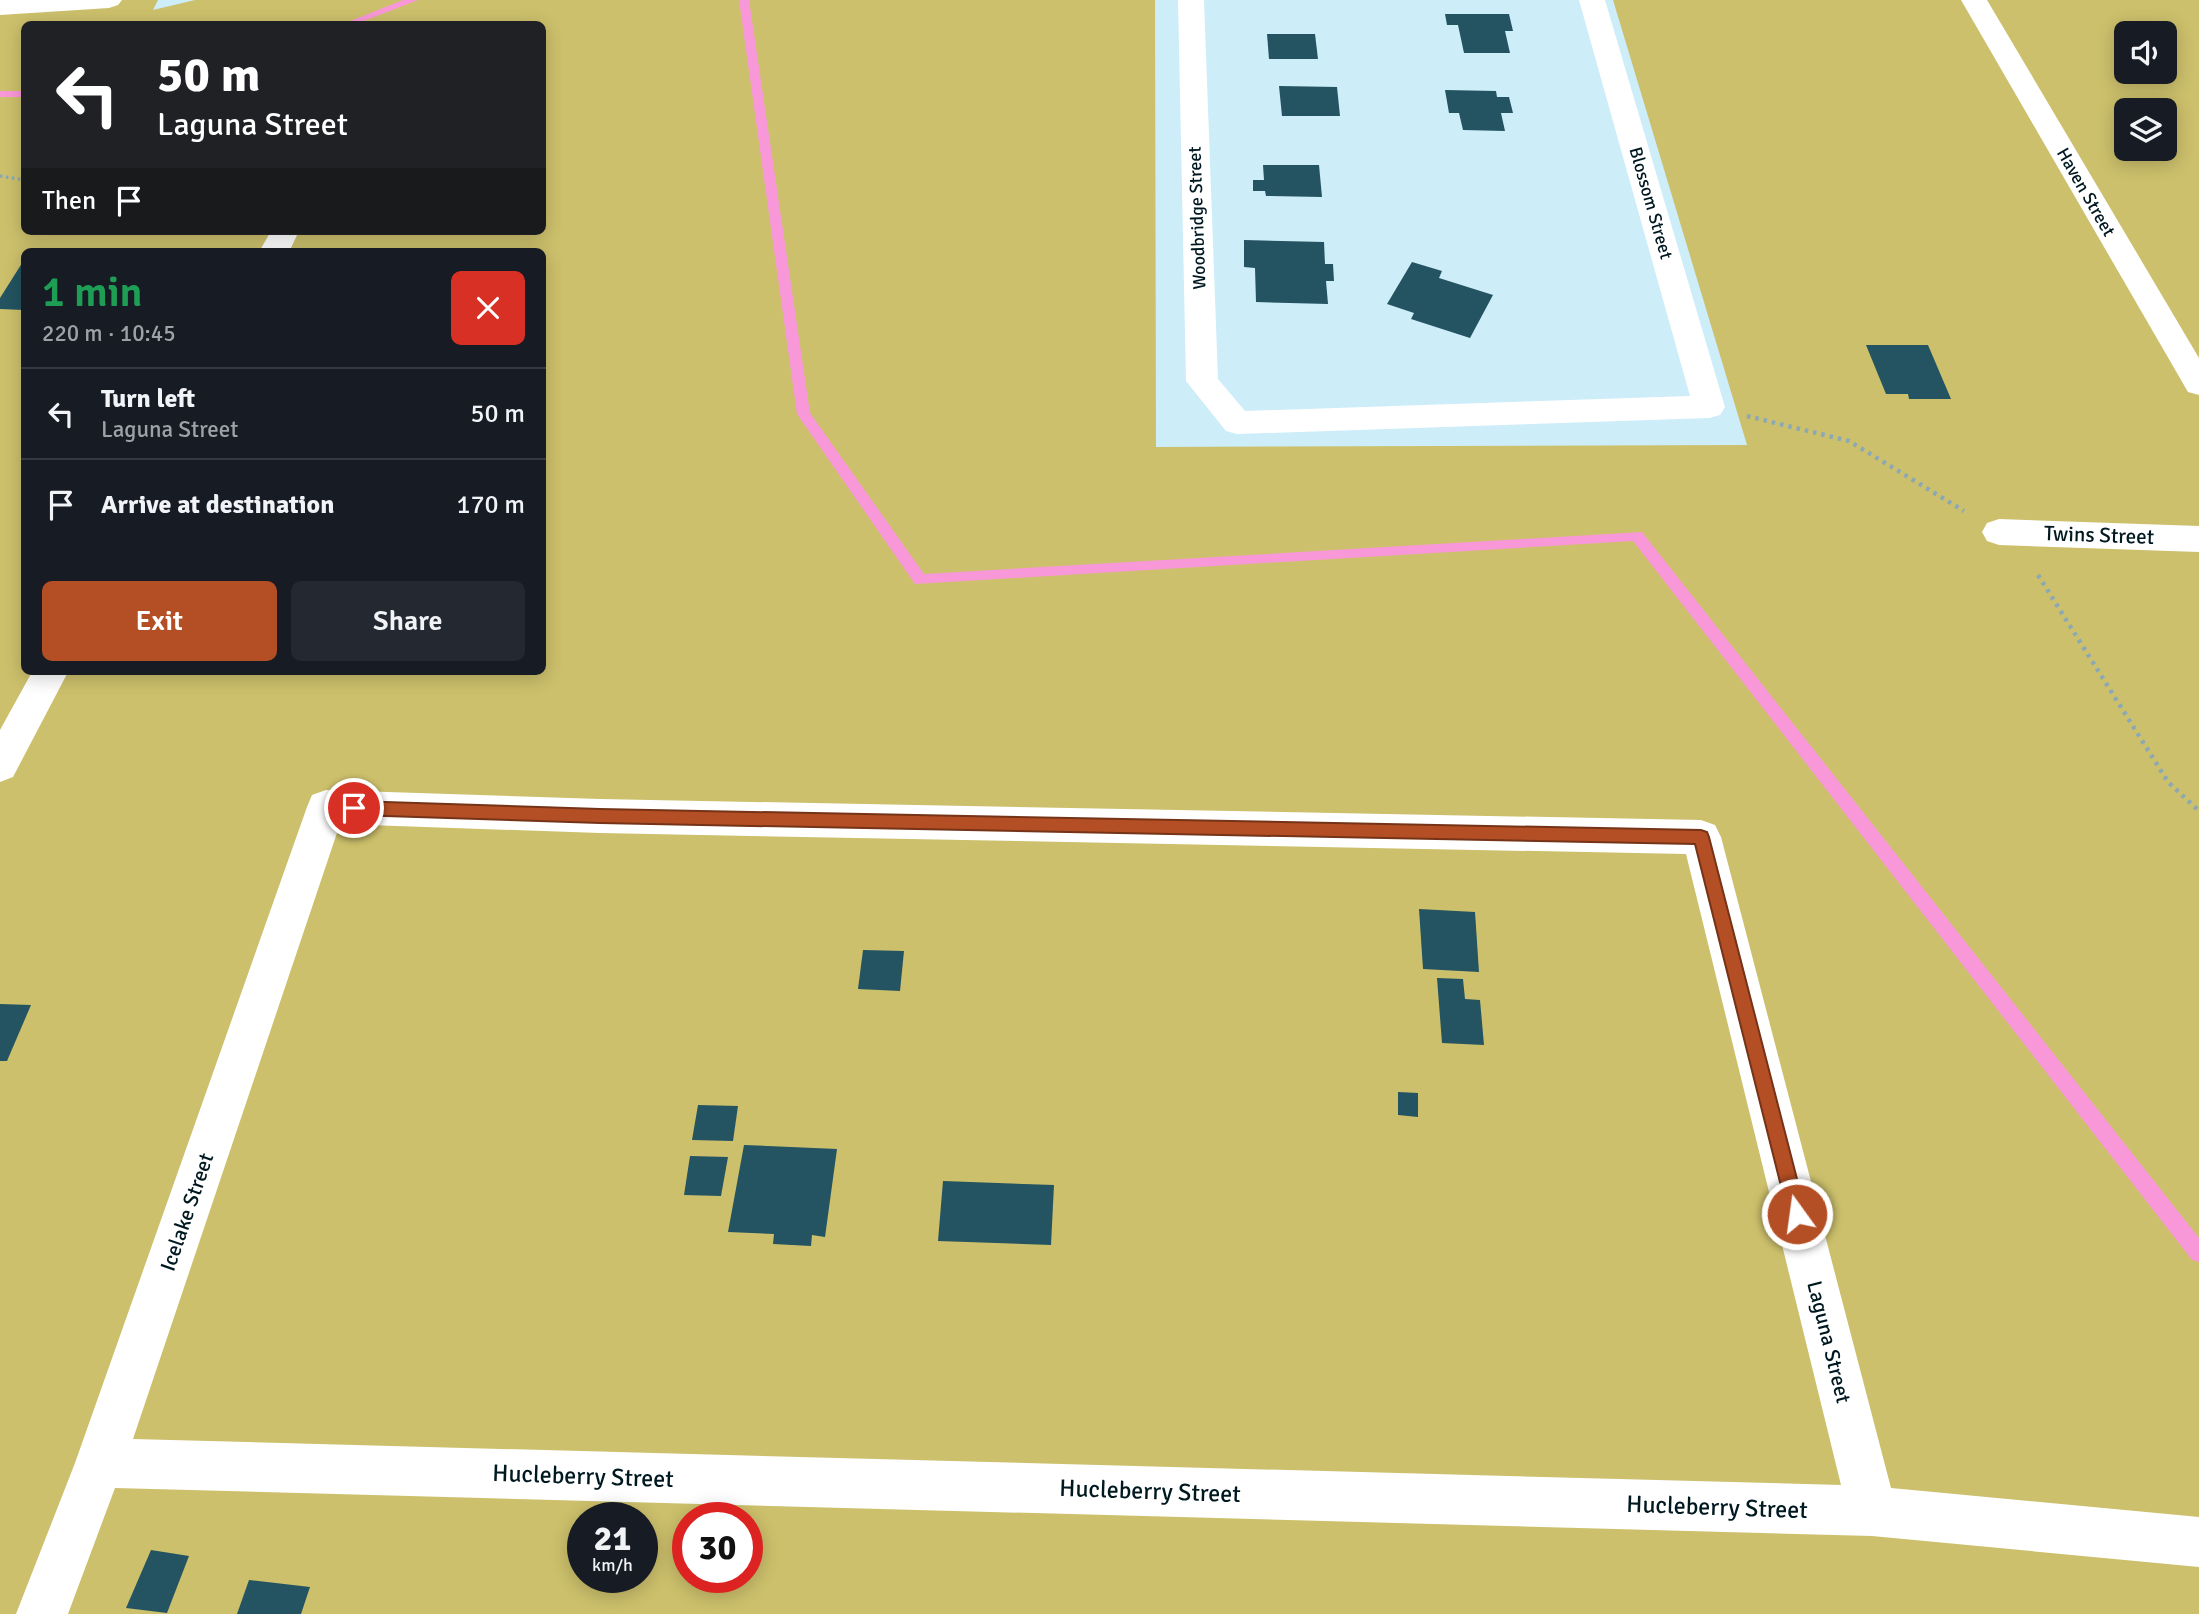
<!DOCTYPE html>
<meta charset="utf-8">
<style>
:root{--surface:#171b24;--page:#242831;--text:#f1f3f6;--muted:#9ea1a6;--line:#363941;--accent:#b44e24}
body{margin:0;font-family:Signika,sans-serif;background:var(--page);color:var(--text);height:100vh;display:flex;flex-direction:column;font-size:26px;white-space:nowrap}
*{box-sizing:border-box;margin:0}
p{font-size:23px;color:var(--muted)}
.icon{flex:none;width:38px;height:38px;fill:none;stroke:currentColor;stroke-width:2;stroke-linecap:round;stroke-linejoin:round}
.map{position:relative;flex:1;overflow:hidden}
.drawer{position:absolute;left:21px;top:248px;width:525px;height:427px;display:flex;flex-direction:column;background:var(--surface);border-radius:10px;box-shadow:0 4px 18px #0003}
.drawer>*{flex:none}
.guide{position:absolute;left:21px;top:21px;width:525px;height:214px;border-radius:10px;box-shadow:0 4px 18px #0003;background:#202124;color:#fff;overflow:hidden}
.buttons{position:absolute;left:2114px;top:21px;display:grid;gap:14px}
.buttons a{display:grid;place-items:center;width:63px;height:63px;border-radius:10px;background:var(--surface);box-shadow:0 4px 18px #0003;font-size:35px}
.speed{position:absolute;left:567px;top:1502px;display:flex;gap:14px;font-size:35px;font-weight:700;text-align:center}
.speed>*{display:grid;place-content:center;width:91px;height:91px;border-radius:50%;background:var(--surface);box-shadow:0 4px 18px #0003;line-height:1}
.speed small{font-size:18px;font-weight:400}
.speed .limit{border:10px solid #d22;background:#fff;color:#111}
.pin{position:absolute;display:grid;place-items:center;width:60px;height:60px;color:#fff;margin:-30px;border:4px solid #fff;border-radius:50%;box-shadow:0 2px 7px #0007}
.me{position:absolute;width:77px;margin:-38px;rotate:346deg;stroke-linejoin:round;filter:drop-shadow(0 0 5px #0008)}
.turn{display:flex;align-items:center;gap:24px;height:147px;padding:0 21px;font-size:32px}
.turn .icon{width:91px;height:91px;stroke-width:2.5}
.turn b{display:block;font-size:49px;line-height:60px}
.then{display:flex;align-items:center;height:66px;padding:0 21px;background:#0003;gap:14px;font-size:26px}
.round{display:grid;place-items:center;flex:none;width:74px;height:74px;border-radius:10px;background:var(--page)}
.overview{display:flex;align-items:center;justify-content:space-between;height:119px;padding:0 21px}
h1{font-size:42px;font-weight:600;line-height:52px;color:#1e9e55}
.cta{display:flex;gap:14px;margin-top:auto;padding:14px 21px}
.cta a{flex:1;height:80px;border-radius:10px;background:var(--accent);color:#fff;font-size:28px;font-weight:600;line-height:80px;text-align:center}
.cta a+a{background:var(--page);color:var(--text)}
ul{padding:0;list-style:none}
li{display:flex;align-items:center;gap:21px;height:91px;padding:0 21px;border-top:2px solid var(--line)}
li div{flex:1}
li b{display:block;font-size:26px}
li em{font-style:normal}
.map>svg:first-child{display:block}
</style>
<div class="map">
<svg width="2199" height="1614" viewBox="0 0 2199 1614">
<rect width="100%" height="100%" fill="#cdedf9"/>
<!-- green -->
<path fill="#ccc06c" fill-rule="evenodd" d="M0,0h158l-5,10 42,-10h960l1,447 591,-2 -134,-445h586v1614h-2199zM24,24h518v207h-518zM2126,33h39v39h-39zM2126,110h39v39h-39zM24,252h518v420h-518zM583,1517h59v60h-59zM688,1517h59v60h-59z"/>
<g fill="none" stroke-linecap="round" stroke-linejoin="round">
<!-- stream -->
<g fill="#f998d8" fill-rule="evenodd">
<polygon points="403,0 418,0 356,24 343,24"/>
<polygon points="739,0 749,0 810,413 924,574 1642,532 2199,1238 2199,1262 2192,1260 1633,541 915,584 797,414"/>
<rect x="0" y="91" width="24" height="6"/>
</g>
</g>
<!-- building -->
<g fill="#245361">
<polygon points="1445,14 1509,14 1513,31 1505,31 1510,53 1464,53 1458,25 1447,25"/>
<polygon points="1267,34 1315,34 1318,59 1269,59"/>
<polygon points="1279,86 1337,87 1340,116 1282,116"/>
<polygon points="1445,90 1496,91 1497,97 1509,97 1513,113 1501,113 1505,131 1463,130 1459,113 1449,113"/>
<polygon points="1263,165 1319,165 1322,197 1266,196 1265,191 1253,191 1253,180 1264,180"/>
<polygon points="1244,240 1324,242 1325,264 1333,264 1334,281 1326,281 1328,304 1256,302 1255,268 1244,267"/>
<polygon points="24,260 24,310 0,309 0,298"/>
<polygon points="1412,262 1442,271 1439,278 1493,295 1470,338 1411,319 1414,313 1387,304"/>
<polygon points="1866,345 1928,345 1951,399 1909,399 1908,394 1886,394"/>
<polygon points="1419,909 1475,912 1479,972 1423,969"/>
<polygon points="863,950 904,951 900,991 858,989"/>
<polygon points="1437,978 1463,979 1465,999 1480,1000 1484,1045 1442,1043"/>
<polygon points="0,1004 31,1005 7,1061 0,1061"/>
<polygon points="1398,1092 1418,1093 1418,1117 1398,1115"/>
<polygon points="698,1105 738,1106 733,1141 692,1140"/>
<polygon points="744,1145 837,1149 825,1237 812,1235 811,1246 773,1244 774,1234 728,1232"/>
<polygon points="690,1156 728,1157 721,1196 684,1195"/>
<polygon points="943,1181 1054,1185 1051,1245 938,1241"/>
<polygon points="151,1550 189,1556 167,1613 126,1608"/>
<polygon points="249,1580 310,1587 301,1614 237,1614"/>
</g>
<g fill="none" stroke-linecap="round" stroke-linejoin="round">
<!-- path-far1 -->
<polyline stroke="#8ba8b3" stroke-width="3.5" stroke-dasharray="2.5 3.5" stroke-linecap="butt" points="0,176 24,180"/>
<!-- path -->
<g stroke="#8ba8b3" stroke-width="4.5" stroke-dasharray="3.5 5" stroke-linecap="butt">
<polyline points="1747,416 1849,441 1964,511"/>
<polyline points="2038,575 2168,782 2199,811"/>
</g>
<!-- street -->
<g fill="#fff" fill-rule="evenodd">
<polygon points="0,0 122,0 118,5 109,8 0,15"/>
<polygon points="1178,0 1204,0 1218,379 1245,411 1690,396 1579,0 1605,0 1725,407 1720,415 1709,418 1237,434 1226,431 1186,381"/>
<polygon points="1961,0 1987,0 2199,358 2199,395 2188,392"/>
<polygon points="271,231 299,231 289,252 259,252"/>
<polygon points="1999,519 2199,526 2199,552 1999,545 1987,541 1982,532 1987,523"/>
<polygon points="32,672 68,672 13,777 0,782 0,730"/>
<path d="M326,790l274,9 1101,21 14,5 6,12 170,651 308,29v50l-327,-31 -1757,-48 -47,126h-52l59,-151 232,-656 5,-12zM340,824l260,9 1086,21 155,631 -1708,-46z"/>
</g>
</g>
<!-- route -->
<polygon fill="#b44e24" stroke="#753317" stroke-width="2" points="354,801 600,809 1701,830 1707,832 1709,837 1806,1214 1804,1221 1797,1224 1790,1221 1788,1214 1695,844 600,823 354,815 348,813 346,808 348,803"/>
<g text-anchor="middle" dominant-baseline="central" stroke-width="7" stroke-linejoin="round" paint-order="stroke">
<!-- far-street labels -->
<g font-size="18" fill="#001921" stroke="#fff">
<text transform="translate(2086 192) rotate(60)">Haven Street</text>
<text transform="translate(1651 203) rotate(74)">Blossom Street</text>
<text transform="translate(1197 218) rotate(-92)">Woodbridge Street</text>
</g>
<!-- street labels -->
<g font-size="21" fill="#001921" stroke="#fff">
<text transform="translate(2099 535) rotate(2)">Twins Street</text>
<text transform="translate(187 1212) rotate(-71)">Icelake Street</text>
<text transform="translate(1829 1342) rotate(76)">Laguna Street</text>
</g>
<!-- near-street labels -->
<g font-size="24" fill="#001921" stroke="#fff">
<text transform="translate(583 1476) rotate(2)">Hucleberry Street</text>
<text transform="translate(1150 1491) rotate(2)">Hucleberry Street</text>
<text transform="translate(1717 1507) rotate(2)">Hucleberry Street</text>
</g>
</g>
</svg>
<div class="buttons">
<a><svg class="icon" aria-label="sound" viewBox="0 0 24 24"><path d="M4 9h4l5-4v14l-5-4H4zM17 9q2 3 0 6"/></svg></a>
<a><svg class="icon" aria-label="layers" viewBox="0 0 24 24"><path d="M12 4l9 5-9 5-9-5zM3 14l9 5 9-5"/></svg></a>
</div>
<div class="speed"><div>21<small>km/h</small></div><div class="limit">30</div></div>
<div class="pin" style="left:354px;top:808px;background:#d93025"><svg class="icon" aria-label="arrive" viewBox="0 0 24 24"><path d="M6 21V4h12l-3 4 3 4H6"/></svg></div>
<svg class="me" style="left:1797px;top:1214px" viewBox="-20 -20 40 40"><circle r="17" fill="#b44e24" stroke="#fff" stroke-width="3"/><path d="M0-11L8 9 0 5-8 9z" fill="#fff"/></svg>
<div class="guide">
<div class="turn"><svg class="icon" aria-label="left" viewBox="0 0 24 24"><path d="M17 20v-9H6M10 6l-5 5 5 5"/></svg><div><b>50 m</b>Laguna Street</div></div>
<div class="then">Then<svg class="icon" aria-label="arrive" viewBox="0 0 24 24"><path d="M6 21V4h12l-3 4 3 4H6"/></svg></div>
</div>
<section class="drawer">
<div class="overview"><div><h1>1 min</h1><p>220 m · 10:45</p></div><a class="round" style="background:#d93025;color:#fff"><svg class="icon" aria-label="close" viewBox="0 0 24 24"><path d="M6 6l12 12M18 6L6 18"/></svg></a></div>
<ul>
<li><svg class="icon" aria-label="left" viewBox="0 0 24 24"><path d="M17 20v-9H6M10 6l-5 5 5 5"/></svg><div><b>Turn left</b><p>Laguna Street</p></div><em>50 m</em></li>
<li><svg class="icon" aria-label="arrive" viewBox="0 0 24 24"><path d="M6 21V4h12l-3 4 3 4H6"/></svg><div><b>Arrive at destination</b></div><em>170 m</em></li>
</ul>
<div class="cta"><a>Exit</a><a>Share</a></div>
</section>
</div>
